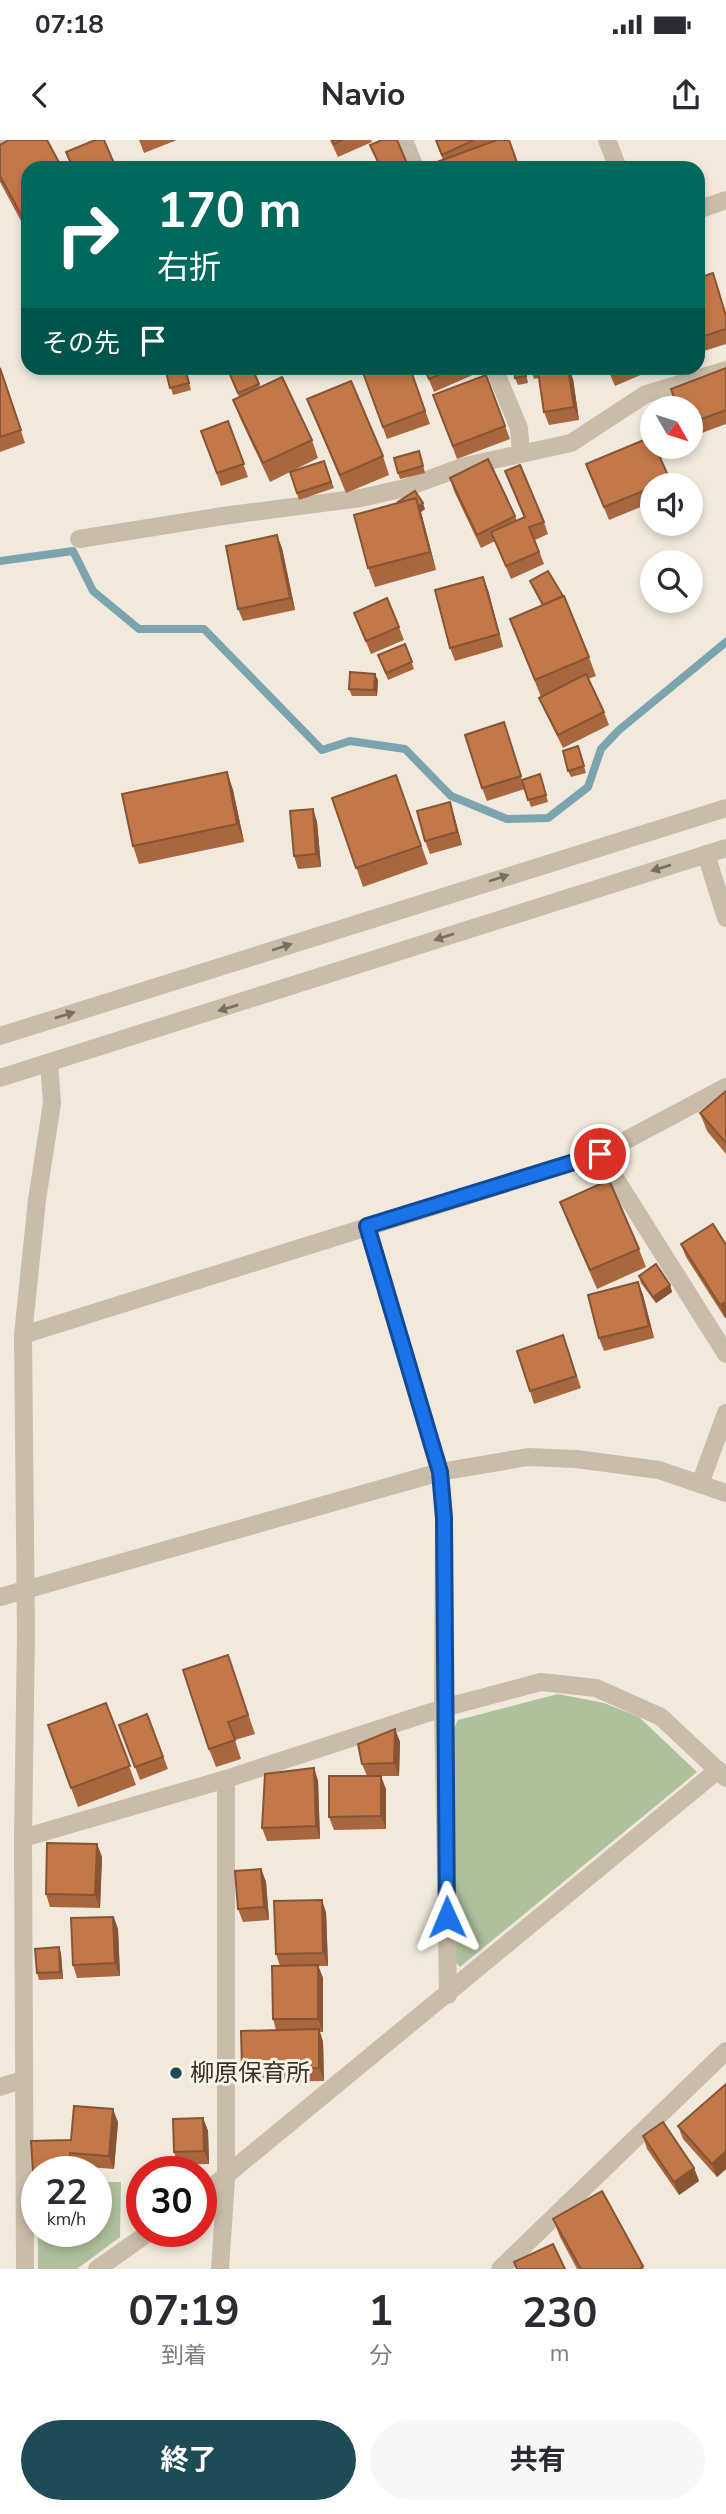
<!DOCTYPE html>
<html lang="ja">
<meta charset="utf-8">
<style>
:root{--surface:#fff;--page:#f7f7f7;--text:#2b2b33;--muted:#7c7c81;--accent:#1f4b57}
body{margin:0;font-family:"Nunito Sans","Noto Sans JP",sans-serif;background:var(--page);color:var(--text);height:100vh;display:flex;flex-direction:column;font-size:26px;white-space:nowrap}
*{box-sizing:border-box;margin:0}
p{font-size:23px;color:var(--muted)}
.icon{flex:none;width:38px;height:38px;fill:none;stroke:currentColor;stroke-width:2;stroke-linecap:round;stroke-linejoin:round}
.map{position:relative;height:2129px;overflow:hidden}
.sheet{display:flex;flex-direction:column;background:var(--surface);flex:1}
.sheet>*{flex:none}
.guide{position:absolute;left:21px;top:21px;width:684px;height:214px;border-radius:21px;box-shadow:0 4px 10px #0003;background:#00695c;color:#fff;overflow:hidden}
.needle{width:46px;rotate:129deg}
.controls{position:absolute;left:640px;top:256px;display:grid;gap:14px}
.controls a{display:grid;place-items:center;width:63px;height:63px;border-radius:50%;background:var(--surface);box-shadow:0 4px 10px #0003;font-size:35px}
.speed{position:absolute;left:21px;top:2016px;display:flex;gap:14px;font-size:35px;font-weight:700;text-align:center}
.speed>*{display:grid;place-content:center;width:91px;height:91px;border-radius:50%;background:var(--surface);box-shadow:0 4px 10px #0003;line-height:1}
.speed small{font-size:18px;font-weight:400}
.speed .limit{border:10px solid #d22;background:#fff;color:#111}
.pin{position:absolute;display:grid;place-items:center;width:60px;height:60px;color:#fff;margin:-30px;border:4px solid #fff;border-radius:50%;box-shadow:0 2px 7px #0007}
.me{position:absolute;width:77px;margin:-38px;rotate:359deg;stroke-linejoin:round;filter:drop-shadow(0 0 5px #0008)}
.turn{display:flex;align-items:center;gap:24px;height:147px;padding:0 21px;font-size:32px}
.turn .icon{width:91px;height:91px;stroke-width:2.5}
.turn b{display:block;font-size:49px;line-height:60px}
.then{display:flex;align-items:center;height:66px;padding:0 21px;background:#0003;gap:14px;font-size:26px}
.eta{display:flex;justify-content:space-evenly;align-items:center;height:119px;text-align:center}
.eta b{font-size:42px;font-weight:700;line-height:49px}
.cta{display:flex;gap:14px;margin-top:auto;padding:14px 21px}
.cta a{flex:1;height:80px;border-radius:42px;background:var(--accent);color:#fff;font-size:28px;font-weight:700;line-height:80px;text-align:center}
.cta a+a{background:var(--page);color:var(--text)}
.status{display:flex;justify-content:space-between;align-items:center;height:49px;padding:0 35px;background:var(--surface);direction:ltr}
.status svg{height:19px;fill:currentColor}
header{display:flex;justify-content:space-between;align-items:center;height:91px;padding:0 21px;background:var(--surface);font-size:32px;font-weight:700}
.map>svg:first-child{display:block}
</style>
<div class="status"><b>07:18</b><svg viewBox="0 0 49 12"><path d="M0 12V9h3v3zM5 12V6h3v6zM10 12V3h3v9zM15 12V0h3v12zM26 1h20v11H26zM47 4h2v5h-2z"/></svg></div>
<header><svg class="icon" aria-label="back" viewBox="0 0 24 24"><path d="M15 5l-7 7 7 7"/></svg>Navio<svg class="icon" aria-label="share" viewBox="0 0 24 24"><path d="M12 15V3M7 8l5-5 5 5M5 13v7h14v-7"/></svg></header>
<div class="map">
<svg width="726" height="2129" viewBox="0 0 726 2129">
<rect width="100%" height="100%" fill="#f1eadc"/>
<!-- green -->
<g fill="#afc09c">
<polygon points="558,1554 604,1563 639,1577 697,1632 460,1827 453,1820 454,1588 458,1580"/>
<polygon points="96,2042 121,2042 120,2097 77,2129 38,2129 38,2091 96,2091"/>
</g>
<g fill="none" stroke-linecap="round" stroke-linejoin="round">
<!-- stream -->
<polyline stroke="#7ca4ae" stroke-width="8" points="0,421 73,411 93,451 139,489 204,489 322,610 350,601 405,609 451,656 507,679 548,678 588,647 601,609 619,590 726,502"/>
<!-- minor -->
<g stroke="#c9bca8" stroke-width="18">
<polyline points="404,0 415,28"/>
<polyline points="607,0 618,28"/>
<polyline points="0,3 7,0"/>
<polyline points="698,70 726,60"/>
<polyline points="494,228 519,288 521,314"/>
<polyline points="79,399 223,376 361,358 405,348 465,326 571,303 646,254 726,230"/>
<polyline points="706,714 726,778"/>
<polyline points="0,896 726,668"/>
<polyline points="0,938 726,708"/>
<polyline points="600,1014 726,1214"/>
<polyline points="367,1086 440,1332 444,1378 443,1568 448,1855"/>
<polyline points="23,1195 600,1014 726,947"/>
<polyline points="700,1344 726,1273"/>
<polyline points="0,1457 440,1332 528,1317 576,1319 659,1330 726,1353"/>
<polyline points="23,1698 226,1639 443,1568 541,1542 596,1548 661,1577 726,1638"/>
<polyline points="0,1947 22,1940"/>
<polyline points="201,2056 718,1630"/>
<polyline points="25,2129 23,1698 26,1495 23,1195 37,1060 52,963 49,923"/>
<polyline points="97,2129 151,2091"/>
<polyline points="220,2129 226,2039 226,1639"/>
<polyline points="500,2129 726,1911"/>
</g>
</g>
<!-- wall -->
<g fill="#a8673f">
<polygon points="139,0 177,0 144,13"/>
<polygon points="330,0 371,0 372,2 338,17"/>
<polygon points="435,0 509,0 443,20"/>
<polygon points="0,5 28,28 28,94 0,42"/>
<polygon points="713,133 726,174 726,204 698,213 698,138"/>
<polygon points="0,227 25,303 0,312"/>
<polygon points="165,228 185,228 191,250 173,255"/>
<polygon points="227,228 252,228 260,247 312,300 318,318 270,342 240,278 233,260 239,257"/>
<polygon points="410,228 430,284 387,299 362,230"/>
<polygon points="424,228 480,228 482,231 434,252"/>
<polygon points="525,228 528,243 518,245 515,238"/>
<polygon points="530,228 569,228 573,239 579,280 549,285 544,272 539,238 534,239"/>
<polygon points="607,228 657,228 615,246"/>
<polygon points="726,228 726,284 691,297 691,268"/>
<polygon points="486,235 510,299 457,319 433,255"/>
<polygon points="307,259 383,316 389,335 346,353"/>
<polygon points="228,281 248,337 221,346 201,291"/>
<polygon points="655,306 671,345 653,345 653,362 609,380 586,324"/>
<polygon points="419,311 425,333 400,339 398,333"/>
<polygon points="324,321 334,348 299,360 290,332"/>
<polygon points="505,331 544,382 548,394 535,400 544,424 511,439 495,401 481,408 454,351 450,338 515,376 517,381 524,378"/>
<polygon points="425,369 421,372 436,430 375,447 368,428 354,375"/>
<polygon points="282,408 295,470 243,481 238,469"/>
<polygon points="530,441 589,517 596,536 588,539 604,572 609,585 563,608 544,570 539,558 541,557 510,479 542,465"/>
<polygon points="488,450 503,507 455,521 450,508"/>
<polygon points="354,473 399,487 404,500 371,514"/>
<polygon points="405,504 414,529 388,540 378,515"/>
<polygon points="378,540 377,556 352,556 349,549"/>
<polygon points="504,582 522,640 540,634 548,662 531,667 525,649 487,661 482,648"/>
<polygon points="578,606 586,633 571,637 568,631"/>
<polygon points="227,632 233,650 244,702 139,724 133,706"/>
<polygon points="396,635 428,724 363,747 332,658"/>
<polygon points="313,669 317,682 321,727 298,729 294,716"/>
<polygon points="454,675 462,705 430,714 425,701"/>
<polygon points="726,951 726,1014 707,991 700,973"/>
<polygon points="560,1062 639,1109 646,1127 597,1149 567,1080"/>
<polygon points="713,1084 725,1178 686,1117 681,1104"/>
<polygon points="639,1136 670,1145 672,1152 656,1163 641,1143"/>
<polygon points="638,1142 643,1155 654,1198 604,1211 599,1198"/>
<polygon points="568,1208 581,1248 534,1264 530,1251"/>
<polygon points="228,1515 255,1594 235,1600 241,1619 216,1627 209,1609"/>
<polygon points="106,1563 136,1645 78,1667 48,1585"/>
<polygon points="147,1574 168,1629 140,1640 119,1585"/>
<polygon points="395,1589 400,1602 399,1636 367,1636 362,1624"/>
<polygon points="314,1628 318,1641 320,1699 267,1701 262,1688"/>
<polygon points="386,1649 386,1689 334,1690 329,1677"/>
<polygon points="97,1704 102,1717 100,1768 50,1767 46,1754"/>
<polygon points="261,1729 266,1742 269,1780 243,1782 238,1769"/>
<polygon points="326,1772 328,1826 318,1826 323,1838 323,1892 320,1892 323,1902 324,1941 247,1942 242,1929 276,1890 273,1879 280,1826 276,1814"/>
<polygon points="114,1777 118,1789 120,1836 77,1838 73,1825"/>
<polygon points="59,1807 61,1814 63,1839 39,1840 37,1833"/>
<polygon points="726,1944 726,2029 717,2037 683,1999 678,1986"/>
<polygon points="203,1978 208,1991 209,2024 178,2025 174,2012"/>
<polygon points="118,1982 114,2029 75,2026 74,2032 37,2032 37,2041 33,2031 71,2000"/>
<polygon points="643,1996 694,2028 699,2041 679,2055 647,2009"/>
<polygon points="553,2079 643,2126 644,2129 577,2129 560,2097"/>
</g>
<!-- shaded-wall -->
<g fill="#885433">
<polygon points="569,228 573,239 579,280 574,267"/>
<polygon points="423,363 425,369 421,372 436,430 430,412 405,374"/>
<polygon points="277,395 282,408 295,470 290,458"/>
<polygon points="483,437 488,450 503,507 499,494"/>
<polygon points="375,534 378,540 377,556 374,550"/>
<polygon points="227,632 233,650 244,702 237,684"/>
<polygon points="450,662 454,675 462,705 457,692"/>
<polygon points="313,669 317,682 321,727 316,714"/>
<polygon points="638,1142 643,1155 654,1198 649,1186"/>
<polygon points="670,1145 672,1152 656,1163 653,1157"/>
<polygon points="726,1162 726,1178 725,1178 720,1165"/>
<polygon points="395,1589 400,1602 399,1636 394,1623"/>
<polygon points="314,1628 318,1641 320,1699 316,1686"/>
<polygon points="381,1636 386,1649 386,1689 381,1676"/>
<polygon points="97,1704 102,1717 100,1768 95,1755"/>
<polygon points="261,1729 266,1742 269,1780 264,1767"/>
<polygon points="322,1760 326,1772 328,1826 323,1813"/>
<polygon points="113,1777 118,1789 120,1836 115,1823"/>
<polygon points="59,1807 61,1814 63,1839 60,1832"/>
<polygon points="318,1825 323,1838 323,1892 318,1879"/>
<polygon points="319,1889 323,1902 324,1941 319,1928"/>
<polygon points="113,1969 118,1982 114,2029 109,2016"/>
<polygon points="203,1978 208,1991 209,2024 204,2011"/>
<polygon points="726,2011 726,2029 717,2037 712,2024"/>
<polygon points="70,2013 75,2026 74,2032 70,2032 69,2030"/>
<polygon points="694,2028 699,2041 679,2055 674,2042"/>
</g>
<!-- building -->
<g fill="#c37849" stroke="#885433" stroke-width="2">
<polygon points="9,0 47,0 62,28 28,28 28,87 0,36 0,5"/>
<polygon points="95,0 104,0 116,28 73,28 66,12"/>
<polygon points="332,0 343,0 334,4"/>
<polygon points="382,0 397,0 409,28 381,28 370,5"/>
<polygon points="436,0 474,0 442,15"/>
<polygon points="497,0 509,0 519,28 436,28 434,23"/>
<polygon points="713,133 726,176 726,189 698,198 698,138"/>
<polygon points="0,228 21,290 0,297"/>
<polygon points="165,228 185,228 189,243 170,248"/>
<polygon points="227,228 252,228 259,244 238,253"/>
<polygon points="370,228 410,228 425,271 383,287 362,230"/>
<polygon points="424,228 456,228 429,239"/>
<polygon points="514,228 524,228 526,236 515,238"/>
<polygon points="559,228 568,228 574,267 544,272 538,231"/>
<polygon points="726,228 726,270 691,283 691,268 678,268 671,249"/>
<polygon points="486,235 505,286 453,306 433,255"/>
<polygon points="282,237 312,300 263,323 233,260"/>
<polygon points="351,241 383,316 340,335 307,259"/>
<polygon points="228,281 244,324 217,333 201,291"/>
<polygon points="651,297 653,300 653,306 655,306 670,340 658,345 653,345 653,347 604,367 586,324"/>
<polygon points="419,311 423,326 398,333 394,318"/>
<polygon points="488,319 515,376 477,395 450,338"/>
<polygon points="324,321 331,342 297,353 290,332"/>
<polygon points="520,325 544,382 529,387 539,412 506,426 491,392 525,377 505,331"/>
<polygon points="415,351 423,363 418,366 416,358 399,363 398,362"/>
<polygon points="416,358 430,412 368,428 354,375"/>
<polygon points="277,395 290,458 238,469 226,406"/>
<polygon points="548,431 563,456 543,465 530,441"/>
<polygon points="483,437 499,494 450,508 435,450"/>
<polygon points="564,456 589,517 535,540 510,479"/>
<polygon points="387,458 399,487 366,501 354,473"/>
<polygon points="405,504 412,522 386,533 378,515"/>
<polygon points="350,532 375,534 374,550 349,549"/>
<polygon points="586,534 604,572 558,595 539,558"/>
<polygon points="504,582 521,636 482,648 465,595"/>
<polygon points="578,606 584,626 568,631 563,611"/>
<polygon points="227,632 237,684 133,706 122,654"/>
<polygon points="540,634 546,655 528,660 522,640"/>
<polygon points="396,635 421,706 356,728 332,658"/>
<polygon points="450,662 457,692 425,701 417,671"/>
<polygon points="313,669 316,714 294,716 290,671"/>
<polygon points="726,951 726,1003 700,973"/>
<polygon points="609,1040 639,1109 590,1130 560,1062"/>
<polygon points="713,1084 726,1105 726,1162 720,1165 681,1104"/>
<polygon points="656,1124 670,1145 653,1157 639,1136"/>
<polygon points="638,1142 649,1186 599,1198 588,1155"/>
<polygon points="563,1195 576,1236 530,1251 517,1211"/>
<polygon points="228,1515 248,1575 228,1582 235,1600 209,1609 183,1530"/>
<polygon points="106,1563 130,1626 71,1648 48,1585"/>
<polygon points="147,1574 163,1617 135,1627 119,1585"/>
<polygon points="395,1589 394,1623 362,1624 358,1604"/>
<polygon points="314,1628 316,1686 262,1688 265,1634"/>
<polygon points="329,1636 381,1636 381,1676 329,1677"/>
<polygon points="47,1703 97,1704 95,1755 46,1754"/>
<polygon points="261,1729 264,1767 238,1769 235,1731"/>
<polygon points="322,1760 323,1813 276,1814 274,1761"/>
<polygon points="113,1777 115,1823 73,1825 71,1778"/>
<polygon points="59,1807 60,1832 37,1833 35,1809"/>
<polygon points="318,1825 318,1879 273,1879 272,1826"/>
<polygon points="319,1889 319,1928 242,1929 241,1891"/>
<polygon points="726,1944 726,2011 712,2024 678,1986"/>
<polygon points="74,1966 113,1969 109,2016 70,2013 69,2030 33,2031 31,2001 71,2000"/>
<polygon points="203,1978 204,2011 174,2012 173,1979"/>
<polygon points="663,1982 694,2028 674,2042 643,1996"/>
<polygon points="602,2051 643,2126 639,2129 581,2129 553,2079"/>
<polygon points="553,2104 565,2129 517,2129 514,2122"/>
</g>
<!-- one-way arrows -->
<defs><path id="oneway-solid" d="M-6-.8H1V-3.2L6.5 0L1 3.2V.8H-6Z" transform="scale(1.75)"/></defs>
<g fill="#786e62">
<use href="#oneway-solid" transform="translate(661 728) rotate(163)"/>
<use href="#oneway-solid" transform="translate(499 738) rotate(-18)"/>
<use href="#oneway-solid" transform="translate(444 797) rotate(162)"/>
<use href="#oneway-solid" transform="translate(282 807) rotate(-18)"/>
<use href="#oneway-solid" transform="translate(228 868) rotate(163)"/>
<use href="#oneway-solid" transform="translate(65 875) rotate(-17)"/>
</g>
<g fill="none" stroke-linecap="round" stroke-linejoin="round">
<!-- route casing -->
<g stroke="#114b97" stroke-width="18">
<polyline id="route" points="447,1777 444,1378 440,1332 367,1086 600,1014"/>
</g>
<!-- route -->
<use href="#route" stroke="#1a73e8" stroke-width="12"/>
</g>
<!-- markers -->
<circle fill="#1f4b57" stroke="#f9f4e8" stroke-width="2.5" cx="176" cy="1933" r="7"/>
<g text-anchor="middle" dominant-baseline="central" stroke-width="6" stroke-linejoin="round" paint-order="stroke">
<!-- poi labels -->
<g font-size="24" fill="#362f28" stroke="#f9f4e8" text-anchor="start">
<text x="190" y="1933">柳原保育所</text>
</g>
</g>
</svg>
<div class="controls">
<a><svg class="needle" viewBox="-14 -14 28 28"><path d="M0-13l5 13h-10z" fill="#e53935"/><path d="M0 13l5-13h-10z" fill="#7c7c81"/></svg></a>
<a><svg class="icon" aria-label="sound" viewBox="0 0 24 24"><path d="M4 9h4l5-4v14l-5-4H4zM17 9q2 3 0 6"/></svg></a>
<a><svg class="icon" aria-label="search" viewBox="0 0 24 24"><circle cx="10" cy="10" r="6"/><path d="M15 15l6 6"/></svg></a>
</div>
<div class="speed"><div>22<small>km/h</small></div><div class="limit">30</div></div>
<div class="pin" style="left:600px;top:1014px;background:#d93025"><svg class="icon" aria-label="arrive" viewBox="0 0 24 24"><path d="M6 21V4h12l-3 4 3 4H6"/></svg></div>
<svg class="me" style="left:447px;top:1777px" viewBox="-20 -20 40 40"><path d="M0-17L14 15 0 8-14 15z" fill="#1a73e8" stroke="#fff" stroke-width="4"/></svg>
<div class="guide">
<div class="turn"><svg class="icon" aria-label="right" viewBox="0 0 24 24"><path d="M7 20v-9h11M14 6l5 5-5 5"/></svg><div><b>170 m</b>右折</div></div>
<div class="then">その先<svg class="icon" aria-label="arrive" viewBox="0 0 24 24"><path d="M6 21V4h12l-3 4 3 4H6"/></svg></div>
</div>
</div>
<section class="sheet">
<div class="eta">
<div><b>07:19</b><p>到着</p></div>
<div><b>1</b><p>分</p></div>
<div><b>230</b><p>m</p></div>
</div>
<div class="cta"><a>終了</a><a>共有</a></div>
</section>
